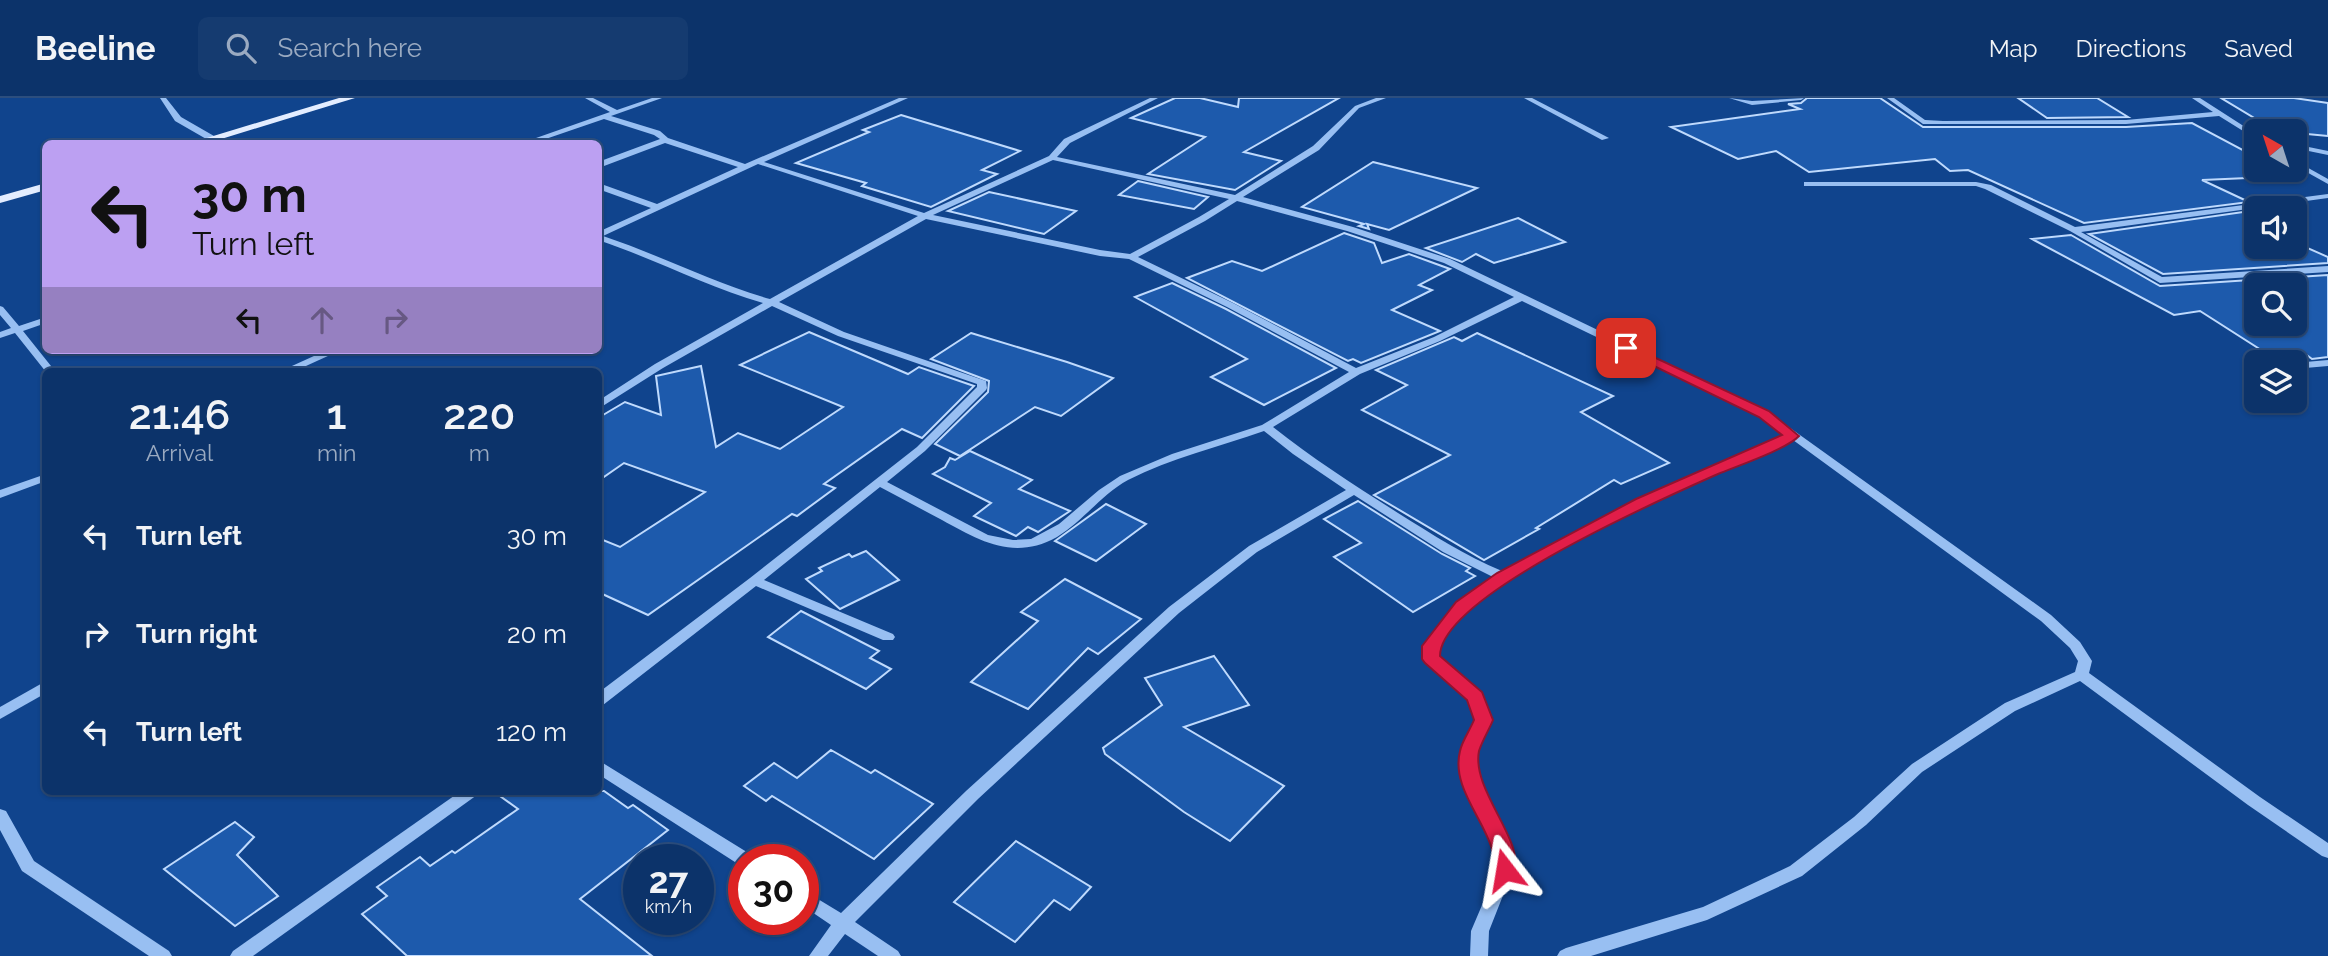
<!DOCTYPE html>
<style>
:root{--surface:#0c336a;--page:#153b70;--text:#f1f3f6;--muted:#9aaac1;--line:#2c4e7e}
body{margin:0;font-family:Raleway,sans-serif;background:var(--page);color:var(--text);height:100vh;display:flex;flex-direction:column;font-size:26px;white-space:nowrap}
*{box-sizing:border-box;margin:0}
p{font-size:23px;color:var(--muted)}
.icon{flex:none;width:38px;height:38px;fill:none;stroke:currentColor;stroke-width:2;stroke-linecap:round;stroke-linejoin:round}
.map{position:relative;flex:1;overflow:hidden}
.side{position:absolute;left:42px;top:270px;width:560px;height:427px;display:flex;flex-direction:column;background:var(--surface);border-radius:10px;box-shadow:0 2px 5px #0004,0 0 0 2px var(--line)}
.side>*{flex:none}
.top-card{position:absolute;left:42px;top:42px;width:560px;height:214px;border-radius:10px;box-shadow:0 2px 5px #0004,0 0 0 2px var(--line);background:#bca0f2;color:#111;overflow:hidden}
.needle{width:46px;rotate:321deg}
.controls{position:absolute;left:2244px;top:21px;display:grid;gap:14px}
.controls a{display:grid;place-items:center;width:63px;height:63px;border-radius:10px;background:var(--surface);box-shadow:0 2px 5px #0004,0 0 0 2px var(--line);font-size:35px}
.speed{position:absolute;left:623px;top:746px;display:flex;gap:14px;font-size:35px;font-weight:700;text-align:center}
.speed>*{display:grid;place-content:center;width:91px;height:91px;border-radius:50%;background:var(--surface);box-shadow:0 2px 5px #0004,0 0 0 2px var(--line);line-height:1}
.speed small{font-size:18px;font-weight:400}
.speed .limit{border:10px solid #d22;background:#fff;color:#111}
.pin{position:absolute;display:grid;place-items:center;width:60px;height:60px;color:#fff;margin:-30px;border-radius:14px;box-shadow:0 4px 10px #0006}
.me{position:absolute;width:77px;margin:-38px;rotate:346deg;stroke-linejoin:round;filter:drop-shadow(0 0 5px #0008)}
.turn{display:flex;align-items:center;gap:24px;height:147px;padding:0 35px;font-size:32px}
.turn .icon{width:91px;height:91px;stroke-width:2.5}
.turn b{display:block;font-size:49px;line-height:60px}
.lanes{display:flex;align-items:center;height:66px;padding:0 35px;background:#0003;justify-content:center;gap:35px;direction:ltr}
.lanes .off{opacity:.35}
.eta{display:flex;justify-content:space-evenly;align-items:center;height:119px;text-align:center}
.eta b{font-size:42px;font-weight:600;line-height:49px}
ul{padding:0;list-style:none}
li{display:flex;align-items:center;gap:21px;height:98px;padding:0 35px}
li div{flex:1}
li b{display:block;font-size:26px}
li em{font-style:normal}
header{display:flex;align-items:center;gap:42px;box-sizing:border-box;height:98px;padding:0 35px;background:var(--surface);border-bottom:2px solid var(--line)}
header strong{font-size:33px}
nav{display:flex;gap:38px;margin-inline-start:auto;font-size:24px}
.search{width:490px;height:63px;background:var(--page);display:flex;align-items:center;gap:18px;box-sizing:border-box;padding:0 24px;border-radius:10px;color:var(--muted);font-size:26px}
.map>svg:first-child{display:block}
</style>
<header>
<strong>Beeline</strong>
<div class="search"><svg class="icon" aria-label="search" viewBox="0 0 24 24"><circle cx="10" cy="10" r="6"/><path d="M15 15l6 6"/></svg>Search here</div>
<nav><a>Map</a><a>Directions</a><a>Saved</a></nav>
</header>
<div class="map">
<svg width="2328" height="858" viewBox="0 0 2328 858">
<rect width="100%" height="100%" fill="#10448d"/>
<!-- building -->
<g fill="#1d5aac" stroke="#bfdafd" stroke-width="2" fill-rule="evenodd">
<polygon points="1175,0 1200,0 1238,9 1239,0 1339,0 1244,54 1281,63 1235,92 1148,76 1205,39 1131,20"/>
<polygon points="1807,0 1880,0 1923,29 2126,29 2192,25 2256,59 2256,72 2281,72 2293,78 2202,82 2249,104 2084,125 1968,72 1950,73 1935,61 1809,74 1776,53 1738,61 1671,29 1800,11 1788,6 1801,5"/>
<polygon points="2018,0 2097,0 2128,19 2047,20"/>
<polygon points="2221,0 2294,0 2328,5 2328,38 2276,33"/>
<polygon points="901,17 1020,53 982,72 997,76 931,109 862,88 866,85 796,65 869,34 863,32"/>
<polygon points="1373,64 1477,90 1389,132 1367,126 1369,131 1359,128 1364,126 1302,109"/>
<polygon points="1138,83 1208,99 1194,111 1119,97"/>
<polygon points="989,94 1076,113 1044,136 948,113"/>
<polygon points="2250,113 2256,116 2256,149 2294,149 2294,144 2328,159 2328,165 2163,176 2089,136"/>
<polygon points="1518,120 1565,144 1494,165 1476,156 1462,164 1426,150"/>
<polygon points="1344,135 1374,145 1382,165 1409,156 1450,171 1419,187 1432,192 1392,212 1440,233 1361,265 1353,261 1348,263 1187,180 1232,163 1262,173"/>
<path d="M2071,137l89,51 168,-11v82l-16,2 -8,-6 -35,2 -69,-44 -26,4 -142,-76zM2256,187h38v39h-38z"/>
<polygon points="1172,185 1226,211 1336,270 1264,307 1211,279 1247,261 1135,199"/>
<polygon points="809,234 908,276 919,269 974,288 922,340 902,331 824,386 835,390 797,418 792,416 648,517 598,494 598,440 620,449 705,394 624,365 598,383 598,320 625,304 661,317 656,278 701,268 716,349 738,335 780,351 843,309 740,267"/>
<polygon points="971,235 1067,264 1113,280 1061,318 1035,309 960,358 935,346 988,294 989,283 931,261"/>
<polygon points="1477,235 1613,298 1581,314 1669,365 1621,386 1614,382 1536,430 1539,431 1484,462 1374,397 1450,357 1362,312 1407,287 1376,272 1454,239 1462,243"/>
<polygon points="970,353 1032,382 1019,391 1070,413 1038,434 1028,429 1016,438 974,418 991,405 933,376 945,369 950,360 955,362"/>
<polygon points="1358,403 1442,456 1470,470 1466,473 1475,478 1413,514 1334,459 1361,445 1324,421"/>
<polygon points="1106,406 1146,426 1096,463 1055,443"/>
<polygon points="866,453 899,482 840,511 806,481 822,473 819,470 849,456 852,459"/>
<polygon points="1065,481 1141,521 1098,556 1088,550 1028,611 971,584 1038,523 1021,514"/>
<polygon points="801,513 879,553 870,560 891,571 866,591 768,539"/>
<polygon points="1214,558 1249,607 1184,629 1284,688 1230,743 1184,714 1105,656 1103,650 1162,607 1145,580"/>
<polygon points="831,652 871,675 875,672 933,706 874,761 772,698 766,703 744,688 774,665 797,680"/>
<polygon points="493,693 604,693 628,710 633,707 668,732 580,801 652,858 407,858 362,816 387,798 377,789 420,759 430,768 452,753 455,755 518,711"/>
<polygon points="235,724 254,739 237,757 278,798 235,828 164,771"/>
<polygon points="1016,743 1091,789 1070,812 1054,802 1015,844 954,804"/>
</g>
<g fill="none" stroke-linecap="round" stroke-linejoin="round">
<!-- minor -->
<g fill="#98bff2" fill-rule="evenodd">
<polygon points="160,0 166,0 181,19 214,38 214,42 208,42 175,23"/>
<path d="M585,0h8l24,12 35,-12h10l-51,18 49,15 8,7 77,26 154,-66h9l-144,64 160,51 125,-57 15,-17 86,-41h8l-88,45 -13,14 178,38 78,-49 42,-40 21,-8h10l-27,10 -40,42 -76,47 110,30 97,32 318,153 283,203 29,27 12,19 -3,12 171,124 68,46v15l-6,-2 -74,-51 -168,-124 -65,30 -93,61 -56,53 -64,51 -95,44 -116,36h-34l3,-5 6,-3 137,-41 87,-41 64,-49 58,-53 93,-61 70,-31 3,-11 -8,-13 -29,-27 -248,-181 -148,65 -137,74 -41,30 -29,38v10l42,36 10,27 -13,31 1,24 33,75 2,20 -24,61 -1,25h-18l1,-25 26,-61 -2,-20 -33,-75 -1,-24 15,-31 -7,-21 -43,-37 -2,-3v-13l33,-43 36,-26 -50,-25 -89,-57 -97,57 -78,61 -201,186 -123,123 43,29 3,5h-23l-33,-22 -17,22h-19l22,-31 -28,-19v-16l38,23 125,-122 203,-184 80,-61 97,-56 -53,-36 -29,-23c-45,16 -93,27 -136,49 -27,15 -45,41 -71,57 -43,24 -77,4 -115,-17 -21,-11 -41,-22 -62,-33l-116,93 129,54 2,3 -2,3h-10l-127,-54 -153,119 -5,1v-13l152,-115 167,-131 60,-60v-3l-139,-48 -66,-30 -109,62 -65,41v-8l57,-37 108,-61c-56,-16 -108,-44 -165,-63v-8l53,-24 -53,-19v-9l6,5 53,19 81,-37 -73,-24 -61,23 -6,5v-9l62,-23 -6,-4 -50,-16 -73,25h-12l91,-32zM1053,62l176,39 -30,18 -69,37 -30,-4 -167,-35zM758,66l160,52 -148,83c-57,-16 -110,-44 -167,-63zM1237,103l110,30 97,32 70,34 -80,40 -78,31 -123,-65 -95,-46 67,-36zM926,121l174,37 29,3 98,48 122,65 -87,53 -90,29 -52,22 -21,14 -40,34 -28,15 -18,1 -25,-5 -101,-53 38,-31 61,-61 1,-2 -1,-7 -142,-49 -65,-30zM1522,203l238,115 26,19 -149,64 -135,72c-37,-15 -70,-37 -104,-58 -42,-27 -85,-54 -125,-86l87,-53 80,-33z"/>
<polygon points="1524,0 1532,0 1609,40 1602,42"/>
<polygon points="1729,0 1752,3 1804,0 1801,2 1752,7"/>
<polygon points="1887,0 1894,0 1925,22 1943,23 2126,22 2213,14 2192,0 2200,0 2256,36 2256,41 2219,18 2126,26 1923,26"/>
<polygon points="2294,46 2328,53 2328,57 2294,50"/>
<polygon points="2294,62 2328,81 2328,86 2294,67"/>
<polygon points="1804,84 1976,84 1991,87 2075,129 2328,96 2328,100 2081,134 2162,179 2328,168 2328,174 2160,185 2070,133 1985,91 1976,88 1804,88"/>
<polygon points="0,208 3,209 19,228 46,219 46,225 23,233 55,273 46,274 15,235 0,240 0,234 11,230 0,217"/>
<polygon points="327,252 341,252 295,273 281,273"/>
<polygon points="2328,262 2328,268 2294,271 2294,265"/>
<polygon points="2256,268 2256,274 2249,275 2244,272 2245,270"/>
<polygon points="46,376 46,383 0,400 0,392"/>
<polygon points="46,583 46,595 0,621 0,609"/>
<polygon points="598,662 750,756 752,761 744,761 744,768 738,766 598,676"/>
<polygon points="461,693 480,693 477,697 253,858 230,858 233,853"/>
<polygon points="0,711 6,713 34,763 169,853 172,858 149,858 22,773 0,732"/>
</g>
<!-- major -->
<g fill="#e3edff" fill-rule="evenodd">
<polygon points="339,0 355,0 205,46 187,46"/>
<polygon points="46,85 46,92 0,105 0,98"/>
</g>
</g>
<!-- route -->
<path fill="#e11d48" stroke="#92132f" stroke-width="2" d="M1626,246l143,67 30,25c-12,13 -62,30 -81,38 -54,24 -278,122 -278,182l42,36 11,28c-4,10 -11,21 -14,31 -8,41 50,93 34,125l-8,3 -7,-3c-5,-9 -3,-18 -6,-27 -9,-31 -41,-63 -32,-98 2,-10 10,-21 14,-31l-7,-20 -42,-37 -3,-4v-13l34,-44 41,-29 139,-74 146,-64 -23,-18 -138,-67v-5z"/>
</svg>
<div class="controls">
<a><svg class="needle" viewBox="-14 -14 28 28"><path d="M0-13l5 13h-10z" fill="#e53935"/><path d="M0 13l5-13h-10z" fill="#9aaac1"/></svg></a>
<a><svg class="icon" aria-label="sound" viewBox="0 0 24 24"><path d="M4 9h4l5-4v14l-5-4H4zM17 9q2 3 0 6"/></svg></a>
<a><svg class="icon" aria-label="search" viewBox="0 0 24 24"><circle cx="10" cy="10" r="6"/><path d="M15 15l6 6"/></svg></a>
<a><svg class="icon" aria-label="layers" viewBox="0 0 24 24"><path d="M12 4l9 5-9 5-9-5zM3 14l9 5 9-5"/></svg></a>
</div>
<div class="speed"><div>27<small>km/h</small></div><div class="limit">30</div></div>
<div class="pin" style="left:1626px;top:250px;background:#d93025"><svg class="icon" aria-label="arrive" viewBox="0 0 24 24"><path d="M6 21V4h12l-3 4 3 4H6"/></svg></div>
<svg class="me" style="left:1505px;top:772px" viewBox="-20 -20 40 40"><path d="M0-17L14 15 0 8-14 15z" fill="#e11d48" stroke="#fff" stroke-width="4"/></svg>
<div class="top-card">
<div class="turn"><svg class="icon" aria-label="left" viewBox="0 0 24 24"><path d="M17 20v-9H6M10 6l-5 5 5 5"/></svg><div><b>30 m</b>Turn left</div></div>
<div class="lanes"><svg class="icon" aria-label="left" viewBox="0 0 24 24"><path d="M17 20v-9H6M10 6l-5 5 5 5"/></svg><svg class="icon off" aria-label="ahead" viewBox="0 0 24 24"><path d="M12 20V5M6 11l6-6 6 6"/></svg><svg class="icon off" aria-label="right" viewBox="0 0 24 24"><path d="M7 20v-9h11M14 6l5 5-5 5"/></svg></div>
</div>
<section class="side">
<div class="eta">
<div><b>21:46</b><p>Arrival</p></div>
<div><b>1</b><p>min</p></div>
<div><b>220</b><p>m</p></div>
</div>
<ul>
<li><svg class="icon" aria-label="left" viewBox="0 0 24 24"><path d="M17 20v-9H6M10 6l-5 5 5 5"/></svg><div><b>Turn left</b></div><em>30 m</em></li>
<li><svg class="icon" aria-label="right" viewBox="0 0 24 24"><path d="M7 20v-9h11M14 6l5 5-5 5"/></svg><div><b>Turn right</b></div><em>20 m</em></li>
<li><svg class="icon" aria-label="left" viewBox="0 0 24 24"><path d="M17 20v-9H6M10 6l-5 5 5 5"/></svg><div><b>Turn left</b></div><em>120 m</em></li>
</ul>
</section>
</div>
